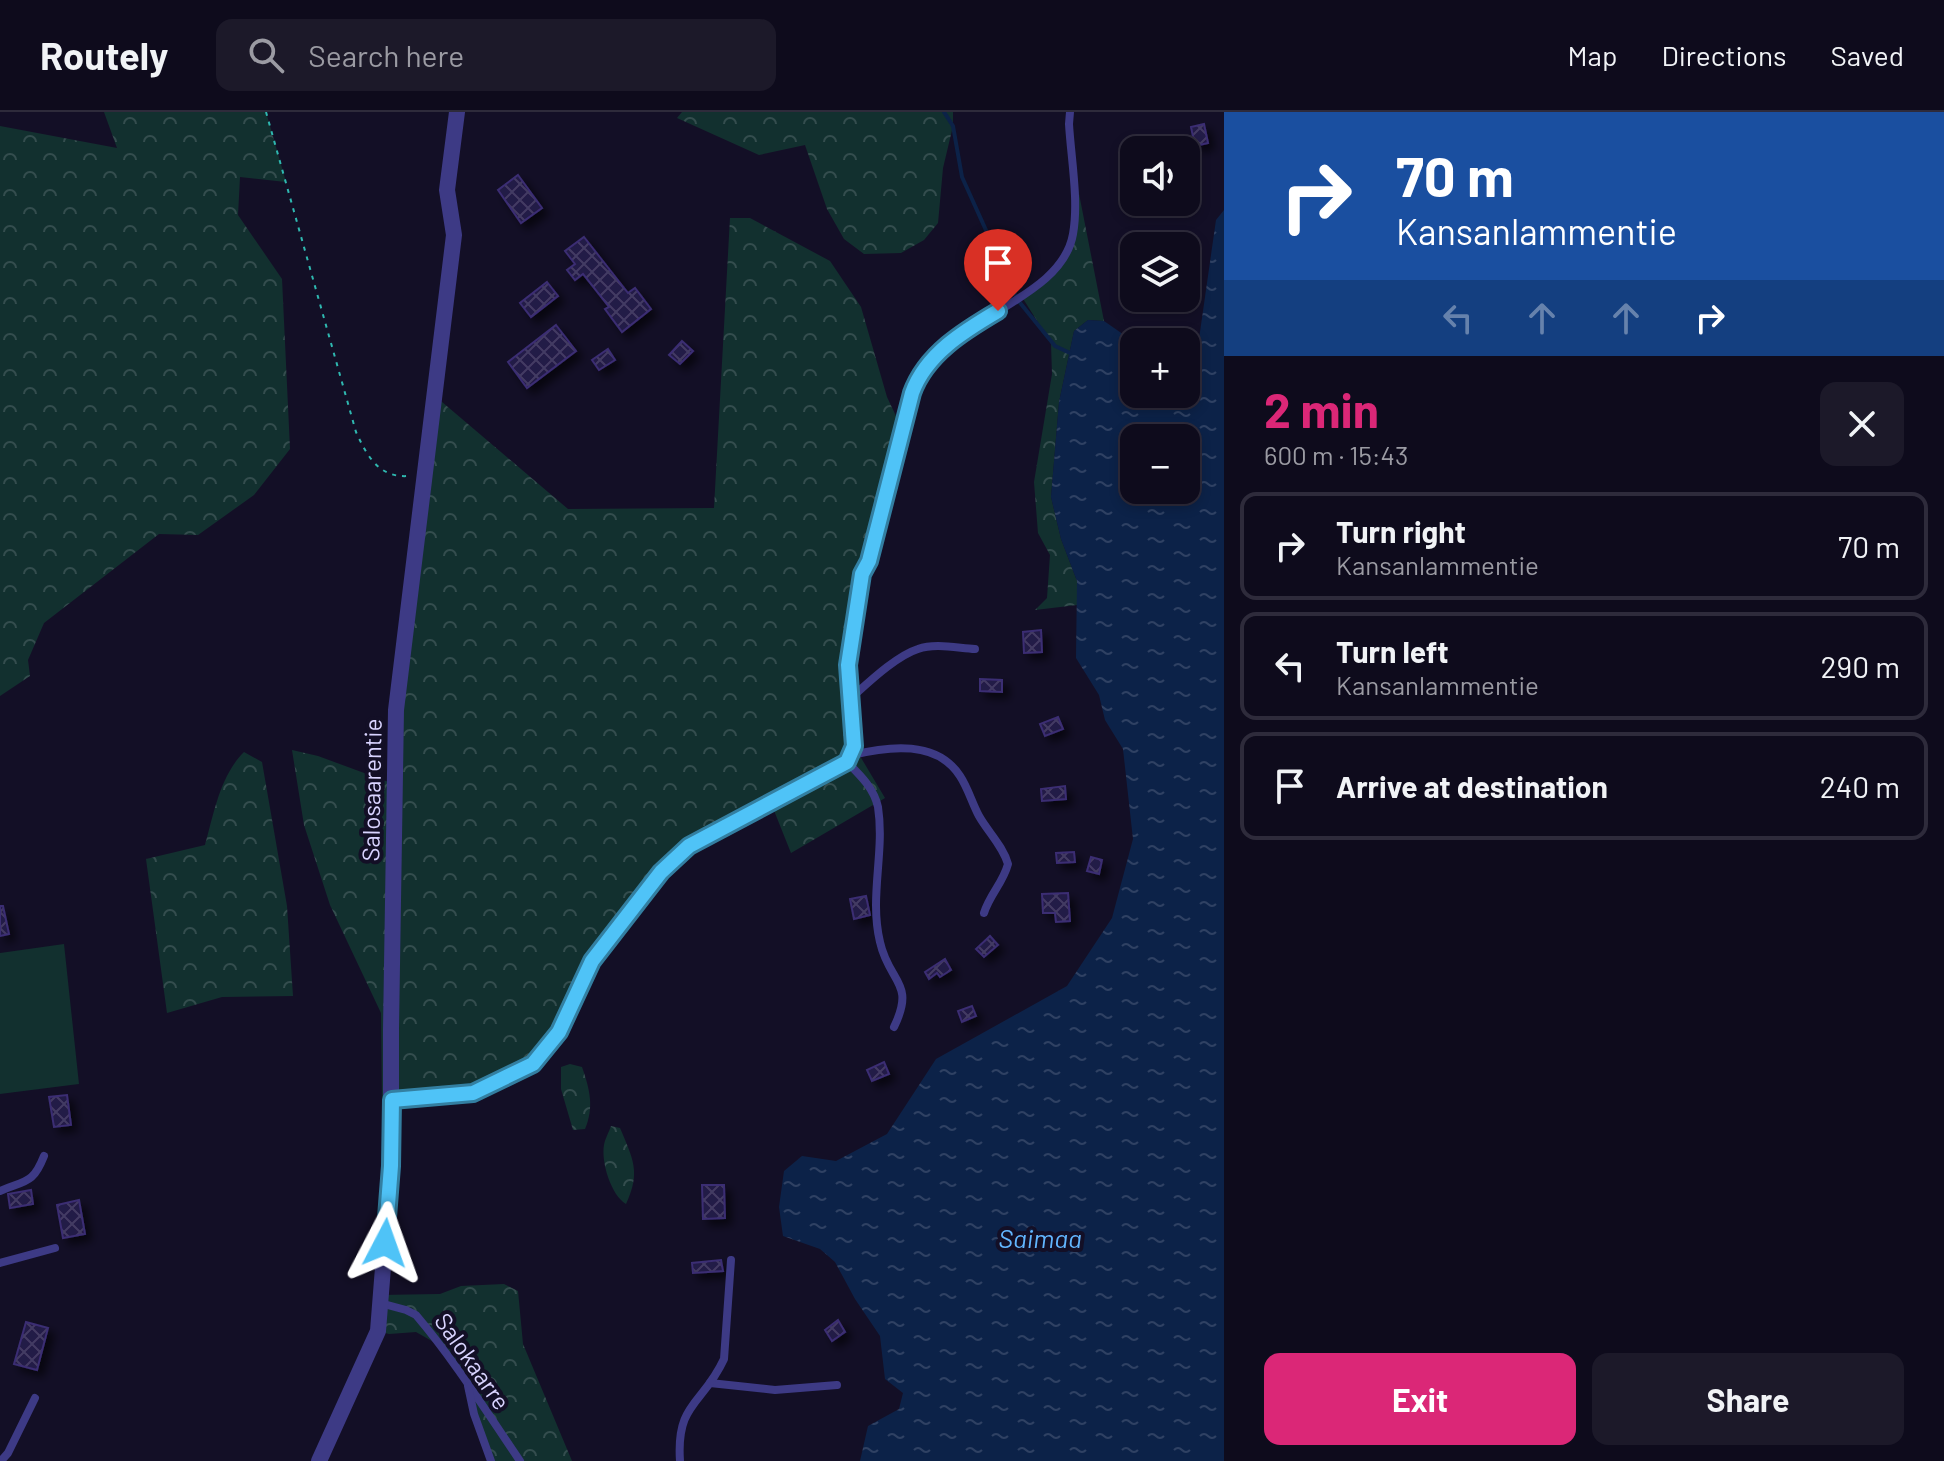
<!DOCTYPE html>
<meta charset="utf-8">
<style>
:root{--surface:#0e0b1c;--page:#1c1929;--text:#f1f3f6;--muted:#9b9ba3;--line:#2e2b3b;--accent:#db2777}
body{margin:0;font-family:Barlow,sans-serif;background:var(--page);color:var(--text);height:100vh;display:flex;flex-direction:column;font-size:30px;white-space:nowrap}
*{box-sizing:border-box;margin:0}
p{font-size:26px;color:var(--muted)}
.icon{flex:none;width:44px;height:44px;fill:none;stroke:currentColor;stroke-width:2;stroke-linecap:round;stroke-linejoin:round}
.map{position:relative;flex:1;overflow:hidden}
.drawer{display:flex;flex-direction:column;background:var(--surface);width:720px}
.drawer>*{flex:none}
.guide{background:#1a4fa0;color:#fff;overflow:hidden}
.fabs{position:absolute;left:1120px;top:24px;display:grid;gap:16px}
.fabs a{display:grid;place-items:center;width:80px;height:80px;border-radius:16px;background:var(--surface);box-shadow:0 4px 12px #0003,0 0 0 2px var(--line);font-size:40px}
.pin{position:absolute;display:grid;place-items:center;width:68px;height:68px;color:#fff;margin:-82px -34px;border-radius:50% 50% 50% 0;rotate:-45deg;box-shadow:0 0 8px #0007}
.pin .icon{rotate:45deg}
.me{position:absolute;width:88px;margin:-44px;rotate:4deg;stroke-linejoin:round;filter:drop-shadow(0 0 6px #0008)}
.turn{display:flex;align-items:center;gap:28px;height:168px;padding:0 40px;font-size:36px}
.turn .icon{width:104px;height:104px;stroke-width:2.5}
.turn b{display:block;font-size:56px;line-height:68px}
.lanes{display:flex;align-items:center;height:76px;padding:0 40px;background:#0003;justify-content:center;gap:40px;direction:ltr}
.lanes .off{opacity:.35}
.round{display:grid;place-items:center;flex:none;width:84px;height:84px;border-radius:16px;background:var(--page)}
.head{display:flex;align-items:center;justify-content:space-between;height:136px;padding:0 40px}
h1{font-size:48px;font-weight:700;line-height:60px;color:var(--accent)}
.action{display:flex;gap:16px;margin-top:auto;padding:16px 40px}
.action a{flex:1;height:92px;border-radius:16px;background:var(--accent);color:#fff;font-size:32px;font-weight:700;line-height:92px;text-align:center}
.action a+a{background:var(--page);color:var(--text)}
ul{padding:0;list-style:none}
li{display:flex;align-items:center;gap:24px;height:108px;margin:0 16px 12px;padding:0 24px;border:4px solid var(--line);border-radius:16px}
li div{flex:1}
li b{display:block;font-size:30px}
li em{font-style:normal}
header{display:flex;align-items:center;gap:48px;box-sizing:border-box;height:112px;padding:0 40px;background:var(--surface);border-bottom:2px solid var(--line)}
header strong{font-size:38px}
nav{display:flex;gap:44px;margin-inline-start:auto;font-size:28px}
.search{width:560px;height:72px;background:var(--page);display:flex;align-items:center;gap:20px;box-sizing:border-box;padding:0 28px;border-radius:16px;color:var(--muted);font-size:30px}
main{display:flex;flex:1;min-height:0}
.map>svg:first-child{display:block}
</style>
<header>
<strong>Routely</strong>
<div class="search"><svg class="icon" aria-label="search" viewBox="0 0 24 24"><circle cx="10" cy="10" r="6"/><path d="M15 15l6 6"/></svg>Search here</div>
<nav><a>Map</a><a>Directions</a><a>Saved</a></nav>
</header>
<main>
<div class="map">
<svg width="1224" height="1349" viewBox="0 0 1224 1349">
<defs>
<pattern id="forest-crowns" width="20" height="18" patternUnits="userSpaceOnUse" patternTransform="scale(2)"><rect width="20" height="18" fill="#12302f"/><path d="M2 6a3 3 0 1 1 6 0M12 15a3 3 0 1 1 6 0" fill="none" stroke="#344d4e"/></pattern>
<pattern id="water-ripples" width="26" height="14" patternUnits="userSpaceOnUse" patternTransform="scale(2)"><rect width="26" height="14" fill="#0c2248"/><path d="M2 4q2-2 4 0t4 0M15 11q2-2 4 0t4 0" fill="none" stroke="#2f4163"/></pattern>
<pattern id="building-cross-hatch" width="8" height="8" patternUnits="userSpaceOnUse" patternTransform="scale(2)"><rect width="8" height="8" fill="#241b47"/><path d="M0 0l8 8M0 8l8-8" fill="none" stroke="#433b63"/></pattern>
<filter id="shadow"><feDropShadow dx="6" dy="6" stdDeviation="4" flood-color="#0009"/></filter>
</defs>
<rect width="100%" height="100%" fill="#130f26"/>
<!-- grass -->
<polygon fill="#12302f" points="64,832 79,972 0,982 0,841"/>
<!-- forest -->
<g fill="url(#forest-crowns)">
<polygon points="104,0 266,0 286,70 240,65 238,103 282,167 290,337 254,383 198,423 159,422 44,511 28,548 30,564 0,584 0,14 117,36"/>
<polygon points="682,0 953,0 953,14 943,56 938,111 924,128 901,141 864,142 844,127 827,97 805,33 759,43 677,6"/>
<polygon points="1070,36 1104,209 1088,208 1074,219 1059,290 1051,385 1061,427 1077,469 1077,493 1035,498 1047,486 1050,443 1038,421 1034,370 1052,262 1051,231 1022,185 1065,144 1073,122"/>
<polygon points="730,106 750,106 830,149 861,195 887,285 896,304 905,309 862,462 848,553 854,634 885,686 791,741 771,691 689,734 661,760 592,849 574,891 533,952 473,981 382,989 381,901 330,793 304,713 292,638 318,644 394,672 435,284 568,397 714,396"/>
<path d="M244,640l18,10 25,144 6,90 -71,1 -55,16 -21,-154 59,-14c9,-32 15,-69 39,-93z"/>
<path d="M570,952l12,3c8,23 12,40 3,62l-12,1 -12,-41v-22z"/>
<path d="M611,1014l9,2c13,31 21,44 6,76 -15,-9 -25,-42 -22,-59 1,-6 5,-13 7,-19z"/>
<polygon points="504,1172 518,1179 523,1232 572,1349 491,1349 466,1266 446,1237 416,1220 389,1222 378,1219 381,1183 440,1182 461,1174"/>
</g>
<!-- water -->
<path fill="url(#water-ripples)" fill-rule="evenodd" d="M1224,98v1251h-364l8,-35 31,-17 4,-16 -18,-14 -5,-43 -25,-37 -20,-37 -15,-13 -37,-13 -4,-29 5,-36 18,-15 34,5 51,-27 49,-75 131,-73 45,-68 21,-79 -10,-90 -18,-29 -6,-25 -23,-37 1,-77 -16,-42 -10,-42 8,-95 15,-71 14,-11 16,1 23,16 7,11v46h52v-18l9,-9 21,-147zM1134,326h52v52h-52z"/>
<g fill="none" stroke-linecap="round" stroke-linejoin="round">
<!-- stream -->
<polyline stroke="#0c2248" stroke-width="4" points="944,0 953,14 962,65 1017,187 1055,234 1070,241"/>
</g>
<!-- building -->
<g fill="url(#building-cross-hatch)" stroke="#3b2d73" stroke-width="2" filter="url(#shadow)">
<polygon points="1204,12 1208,31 1195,34 1191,15"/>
<polygon points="518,63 542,96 521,111 498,78"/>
<polygon points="584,125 628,181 635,176 651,197 622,220 605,197 609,195 583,162 575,168 567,158 575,152 565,139"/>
<polygon points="547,170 558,184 531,205 520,191"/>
<polygon points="556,213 576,239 527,276 508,250"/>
<polygon points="682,229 693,239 680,252 669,243"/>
<polygon points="608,237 615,248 599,258 592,248"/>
<polygon points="1041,518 1042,540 1024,541 1023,520"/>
<polygon points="980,567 1002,568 1002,580 980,579"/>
<polygon points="1058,605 1063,617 1045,624 1040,612"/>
<polygon points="1065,674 1066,687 1042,689 1041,677"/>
<polygon points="1074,740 1075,750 1057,751 1056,741"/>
<polygon points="1091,745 1102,748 1099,762 1087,759"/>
<polygon points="1068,781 1070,809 1056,810 1055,801 1043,801 1042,782"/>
<polygon points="866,784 870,803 854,807 850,787"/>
<polygon points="0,794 3,794 9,822 0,824"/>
<polygon points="990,824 998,833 984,845 976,837"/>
<polygon points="945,847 951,858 940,865 937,861 929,867 925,860"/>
<polygon points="972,894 976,904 962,910 958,899"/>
<polygon points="884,950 889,962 872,969 867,958"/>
<polygon points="67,983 71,1013 54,1015 49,985"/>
<polygon points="702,1073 724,1073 725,1106 703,1107"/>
<polygon points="31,1078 33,1092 10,1096 8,1082"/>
<polygon points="79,1088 85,1122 63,1126 57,1093"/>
<polygon points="721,1148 723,1159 693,1161 692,1151"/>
<polygon points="838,1208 845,1220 832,1229 825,1218"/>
<polygon points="26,1210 48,1216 37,1258 14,1252"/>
</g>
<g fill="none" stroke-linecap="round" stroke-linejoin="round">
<!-- path -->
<path stroke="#2fb8b0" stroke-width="2" stroke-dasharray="4 6" stroke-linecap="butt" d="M266,0l90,320c11,24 23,46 52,44"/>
<!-- lane -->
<g stroke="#3d3a85" stroke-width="8">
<path d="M851,586c17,-15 45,-42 67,-49 17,-6 39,-1 57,0"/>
<path d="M852,643c37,-9 85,-15 108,21 8,12 12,27 19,40 9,16 24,30 29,48 -5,19 -18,30 -24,49"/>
<path d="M847,650c13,13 27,26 31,45 7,45 -9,90 2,135 9,41 36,40 14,85"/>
<path d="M392,988l81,-7 60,-29 26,-32 15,-29 18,-42 69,-89 28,-26 158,-84 7,-16 -6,-81 14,-91 7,-13 43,-168c26,-75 149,-89 161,-159 6,-33 -2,-76 -4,-110l1,-12"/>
<path d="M0,1079c26,-11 33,-7 44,-35"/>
<polyline points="0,1151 55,1136"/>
<path d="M380,1191l26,7 10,5c39,46 70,96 104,146"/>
<polyline points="710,1271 775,1278 837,1273"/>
<polyline points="468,1274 474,1302 491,1349"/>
<polyline points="1,1349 8,1341 35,1286"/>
<path d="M680,1349c-4,-59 23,-56 44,-102l7,-99"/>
</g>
<!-- street -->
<polyline stroke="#3d3a85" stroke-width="16" points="319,1349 378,1219 391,1054 391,917 396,598 454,123 447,78 457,0"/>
</g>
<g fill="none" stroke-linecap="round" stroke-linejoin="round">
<!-- route casing -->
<g stroke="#337fa1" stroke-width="20">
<path id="route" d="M385,1131l6,-77 1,-66 81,-7 60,-29 26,-32 33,-71 69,-89 28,-26 158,-84 7,-16 -6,-81 14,-91 7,-13 43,-168c14,-39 52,-62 86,-82"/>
</g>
<!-- route -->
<use href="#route" stroke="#4fc3f7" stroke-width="14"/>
</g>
<g text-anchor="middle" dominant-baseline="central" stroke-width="8" stroke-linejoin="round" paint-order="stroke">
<!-- street labels -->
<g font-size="24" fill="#d9d4ff" stroke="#130f26">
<text transform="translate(371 678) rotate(-89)">Salosaarentie</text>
<text transform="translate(473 1249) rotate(55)">Salokaarre</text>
</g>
<!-- water labels -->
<g font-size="26" font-style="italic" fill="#62b6ff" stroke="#130f26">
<text x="1040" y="1125">Saimaa</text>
</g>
</g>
</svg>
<div class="fabs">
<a><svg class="icon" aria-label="sound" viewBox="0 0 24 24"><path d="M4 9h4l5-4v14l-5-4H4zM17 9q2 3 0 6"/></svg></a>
<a><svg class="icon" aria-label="layers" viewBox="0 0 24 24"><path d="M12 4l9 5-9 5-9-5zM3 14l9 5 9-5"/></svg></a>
<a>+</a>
<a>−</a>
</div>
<div class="pin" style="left:998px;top:199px;background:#d93025"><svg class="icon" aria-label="arrive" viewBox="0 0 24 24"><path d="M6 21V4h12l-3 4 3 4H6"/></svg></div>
<svg class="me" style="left:385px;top:1131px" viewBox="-20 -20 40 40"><path d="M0-17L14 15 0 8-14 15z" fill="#4fc3f7" stroke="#fff" stroke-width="4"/></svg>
</div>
<section class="drawer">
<div class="guide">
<div class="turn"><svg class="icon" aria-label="right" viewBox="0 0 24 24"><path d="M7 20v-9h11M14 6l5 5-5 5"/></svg><div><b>70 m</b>Kansanlammentie</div></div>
<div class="lanes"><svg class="icon off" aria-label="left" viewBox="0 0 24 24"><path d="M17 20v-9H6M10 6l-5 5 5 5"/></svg><svg class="icon off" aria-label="ahead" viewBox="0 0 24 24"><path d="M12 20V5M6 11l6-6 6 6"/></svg><svg class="icon off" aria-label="ahead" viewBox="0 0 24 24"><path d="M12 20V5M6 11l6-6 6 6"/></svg><svg class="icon" aria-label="right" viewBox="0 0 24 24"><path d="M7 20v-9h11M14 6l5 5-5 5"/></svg></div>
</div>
<div class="head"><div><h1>2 min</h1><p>600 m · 15:43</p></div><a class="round"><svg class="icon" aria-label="close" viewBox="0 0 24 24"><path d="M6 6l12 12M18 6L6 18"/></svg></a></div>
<ul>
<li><svg class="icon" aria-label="right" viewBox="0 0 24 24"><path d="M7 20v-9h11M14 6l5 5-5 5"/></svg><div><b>Turn right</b><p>Kansanlammentie</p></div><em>70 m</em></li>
<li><svg class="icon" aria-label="left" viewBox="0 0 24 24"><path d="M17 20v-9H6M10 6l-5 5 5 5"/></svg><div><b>Turn left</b><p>Kansanlammentie</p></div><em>290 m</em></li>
<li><svg class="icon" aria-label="arrive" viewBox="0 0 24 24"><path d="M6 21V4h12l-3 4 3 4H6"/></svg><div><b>Arrive at destination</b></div><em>240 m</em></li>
</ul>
<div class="action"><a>Exit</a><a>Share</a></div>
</section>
</main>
